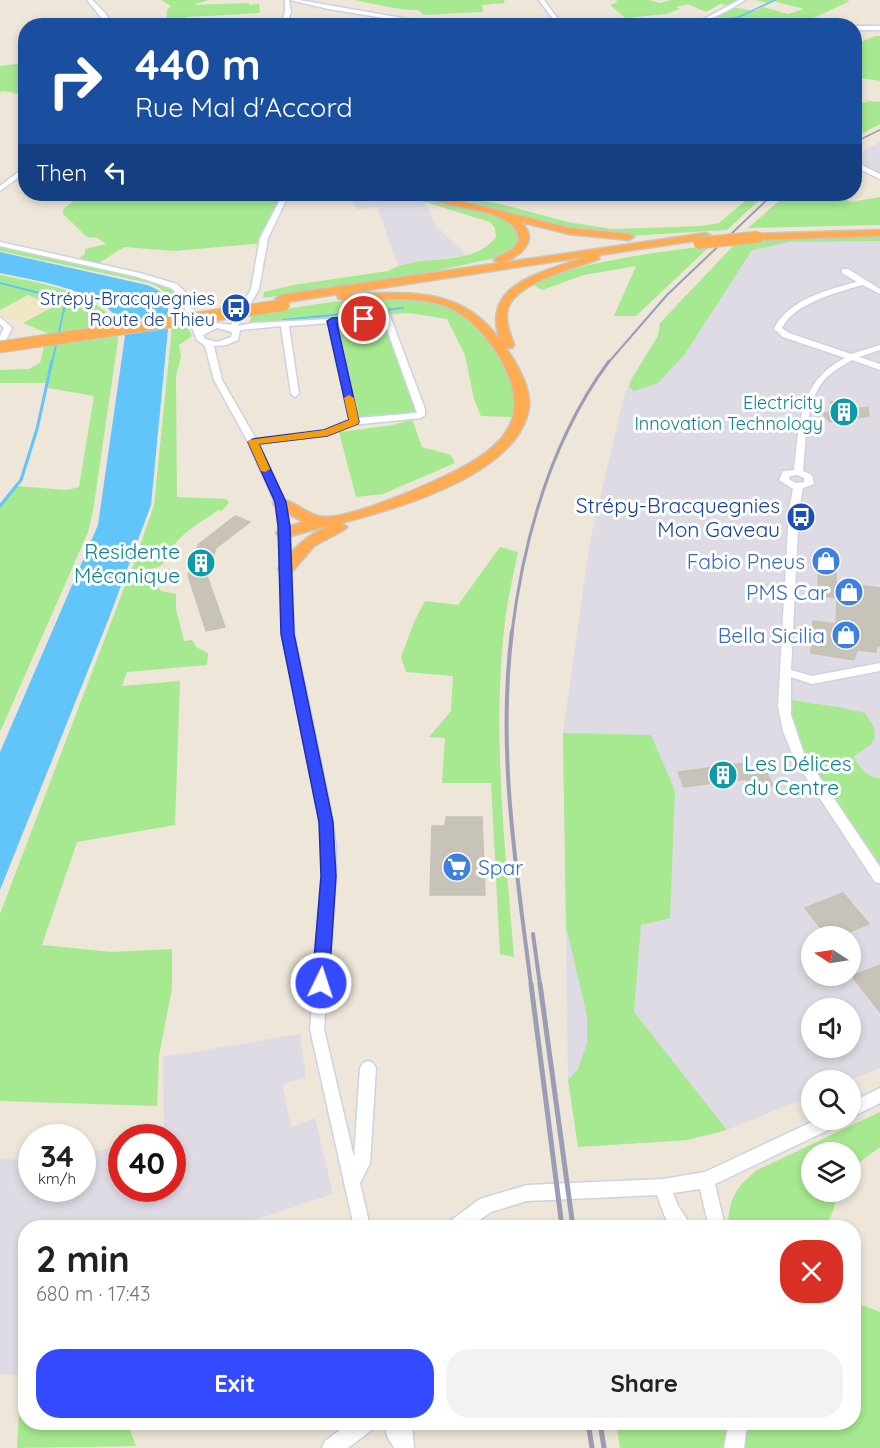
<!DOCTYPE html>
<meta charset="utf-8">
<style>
:root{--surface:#fff;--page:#f2f2f2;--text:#222;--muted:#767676;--accent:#344aff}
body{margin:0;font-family:Quicksand,sans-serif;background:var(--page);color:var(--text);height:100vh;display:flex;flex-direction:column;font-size:22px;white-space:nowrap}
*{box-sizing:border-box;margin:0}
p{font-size:20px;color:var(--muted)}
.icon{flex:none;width:33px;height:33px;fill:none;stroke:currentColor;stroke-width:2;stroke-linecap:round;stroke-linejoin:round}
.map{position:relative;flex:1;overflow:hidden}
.drawer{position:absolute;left:18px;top:1220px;width:843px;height:210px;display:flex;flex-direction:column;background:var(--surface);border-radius:24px;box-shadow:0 3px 9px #0003}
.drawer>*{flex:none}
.hud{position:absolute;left:18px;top:18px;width:844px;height:183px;border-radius:24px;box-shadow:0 3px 9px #0003;background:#1a4fa0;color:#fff;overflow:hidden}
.needle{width:39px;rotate:282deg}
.buttons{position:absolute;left:801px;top:926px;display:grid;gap:12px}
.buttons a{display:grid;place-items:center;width:60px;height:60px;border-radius:50%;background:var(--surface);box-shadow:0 3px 9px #0003;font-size:30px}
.speed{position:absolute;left:18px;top:1124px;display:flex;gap:12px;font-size:30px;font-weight:700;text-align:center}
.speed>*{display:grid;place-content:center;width:78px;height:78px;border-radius:50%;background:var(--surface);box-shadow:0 3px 9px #0003;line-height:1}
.speed small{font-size:15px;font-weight:400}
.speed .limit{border:9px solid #d22;background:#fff;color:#111}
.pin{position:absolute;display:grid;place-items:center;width:51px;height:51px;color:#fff;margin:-26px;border:3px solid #fff;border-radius:50%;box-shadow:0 2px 6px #0007}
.me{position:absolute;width:66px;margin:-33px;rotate:4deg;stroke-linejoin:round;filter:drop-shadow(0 0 4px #0008)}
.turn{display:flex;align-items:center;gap:21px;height:126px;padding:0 18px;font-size:27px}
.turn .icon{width:78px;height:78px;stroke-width:2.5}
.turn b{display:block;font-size:42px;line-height:51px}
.then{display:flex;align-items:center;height:57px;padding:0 18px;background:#0003;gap:12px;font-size:22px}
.round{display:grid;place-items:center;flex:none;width:63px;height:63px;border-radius:24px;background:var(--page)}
.overview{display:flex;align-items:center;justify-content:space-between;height:102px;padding:0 18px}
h1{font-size:36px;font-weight:800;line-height:45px}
.action{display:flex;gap:12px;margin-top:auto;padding:12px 18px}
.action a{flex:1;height:69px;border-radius:24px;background:var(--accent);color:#fff;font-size:24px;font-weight:800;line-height:69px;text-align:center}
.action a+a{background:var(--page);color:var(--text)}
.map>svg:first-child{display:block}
</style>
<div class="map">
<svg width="880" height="1448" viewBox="0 0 880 1448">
<rect width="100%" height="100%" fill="#ede6d9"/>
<!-- industrial -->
<g fill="#dedbe4" fill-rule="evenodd">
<polygon points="880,142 880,177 855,164 855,156"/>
<polygon points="347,194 377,194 425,202 436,226 466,255 398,265 377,207 358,210"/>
<path d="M880,235v833l-30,12h-38l-1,16 -84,34 -40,10 -109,7 -10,-67 -5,-347 27,-192 34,-145 7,-16 27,-44 2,-13 75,-79zM812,936h38v39h-38zM812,1008h38v39h-38z"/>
<polygon points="300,1034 306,1078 282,1084 291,1127 315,1118 333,1194 248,1222 247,1220 233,1225 231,1220 221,1224 222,1227 26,1227 25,1358 19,1375 0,1374 0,1158 31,1161 32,1188 82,1188 83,1155 121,1145 122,1188 172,1188 172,1137 155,1137 164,1134 163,1057"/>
</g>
<!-- education -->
<polygon fill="#f0e6c6" points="28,295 56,306 23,323 0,315 0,310"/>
<!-- green -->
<g fill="#a7e990">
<polygon points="161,0 208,0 194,5 249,3 249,5 259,4 260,13 186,17 181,25 166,25 167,10 171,6"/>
<path d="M354,0h150l1,3 -23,2 1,7 -60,3 -4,-5c-16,1 -48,-7 -65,-10z"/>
<polygon points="615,0 649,0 660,3 671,0 740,0 731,6 720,4 706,12 688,4 676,7 680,9 666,14 625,18 610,5 618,2"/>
<polygon points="755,0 842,0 850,1 801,24 765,18 760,20 776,25 671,26 700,23 713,21 719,16 716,15 730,7 756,11 763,7 788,14 804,9 773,1 768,3"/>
<polygon points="876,36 880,36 880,81 855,77 855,44"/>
<path d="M25,63v30c-10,3 -17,-4 -25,-1v-26z"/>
<polygon points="869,101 880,102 880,124 855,137 855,106"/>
<path d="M82,194h204l-23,49 -89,8 -50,-4 -28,18 78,21 16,25 -17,2c-2,-17 -8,-24 -24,-30l-149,-32v-7l75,17 10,-7v-5l21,-5 -8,-6 -11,-1 -24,-23v-5z"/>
<path d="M377,194l43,3 81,21 14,10 4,9 -2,8 -7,7 -14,6 -85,18 -148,22 1,-6 29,-7 95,-14c31,-19 84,-2 108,-34l-1,-9 -5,-6 -65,-20z"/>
<polygon points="429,194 442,194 500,204 568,222 612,229 701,226 719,223 753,194 766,194 727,230 628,236 561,228"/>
<polygon points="787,194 835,194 850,202 880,197 880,225 748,228"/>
<polygon points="880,235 880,241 790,242 752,250 685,354 658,383 634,391 629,387 631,380 658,336 660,323 735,244 767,239"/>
<path d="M710,246l-74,70h-22l22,-50 -52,9 -42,15 -7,-4c13,-20 147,-38 175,-40z"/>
<path d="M0,275c34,7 94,15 114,47 3,5 3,12 4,18l-25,171 -5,21 -88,200v-226l17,-20 50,4 12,-3 15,-91 -46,-8 1,-5h-49v-13l29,-1 11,-6 7,-30 -24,-10 32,-17 -27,-11 -28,15z"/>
<path d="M389,297c21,2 44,2 64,11 32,15 69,73 59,109l-31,-1 -7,-17 -9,-44 -18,-36 -38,-6 -160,10 4,-9 79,-12z"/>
<polygon points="377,320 387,322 417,411 413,414 358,418 354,407 337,323"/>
<path d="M186,324l6,12 -13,9 2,12 -5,19 1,121 49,2 3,3 -7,9 -4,-1c-12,9 -27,17 -38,28 -23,24 -5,32 -48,31l22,-64 18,-178z"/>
<polygon points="412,419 422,447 451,455 455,463 383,494 356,497 339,432 394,425"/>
<path d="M500,547l18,5c-4,20 -9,41 -12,62 -15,114 -1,230 8,343l-14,-3 -9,-171h-49l3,-45 -16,-1 22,-26 2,-35 -47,-4 -5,-15 13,-35 11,-21 33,4z"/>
<path d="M129,575c23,1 20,-2 32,16l15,3v15l8,32 8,-1 4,7 12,6 -1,12 -80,7 -5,14 58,-5 -5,144 -98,17 -35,103 70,7 60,-3v39l-13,68 -2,50 -157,-5v-187z"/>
<path d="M784,699l54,8 27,6 9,14 1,11 -5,7 -17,12c7,10 14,21 27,21v100l-79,-117z"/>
<polygon points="563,733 651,735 675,791 670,918 641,925 634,1012 727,1130 687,1140 578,1147 568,1080 578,1069 587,1043 587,1016 566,926"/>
<path d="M880,1112v35l-29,22 -1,-17h-38v39h24c-1,15 -2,28 -16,36h-92c1,-28 7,-39 29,-57z"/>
<polygon points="854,1302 880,1312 880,1448 620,1448 616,1422 854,1422"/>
<polygon points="25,1365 26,1422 127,1422 136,1446 17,1448 21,1377"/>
</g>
<!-- water -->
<path fill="#61c5fa" d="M0,252l147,33c25,9 21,21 21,44l-17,176 -42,113 -109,272v-138l98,-227 27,-189c-6,-45 -89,-55 -125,-63z"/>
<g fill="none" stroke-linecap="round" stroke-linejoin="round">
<!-- stream-far2 -->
<polyline stroke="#61c5fa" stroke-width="1.5" points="699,26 739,17 775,0"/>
<!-- stream-far1 -->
<g stroke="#61c5fa" stroke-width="2">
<polyline points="0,283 67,300"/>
<polyline points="283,320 403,308"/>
<polyline points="52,363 67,296"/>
</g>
<!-- stream -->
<polyline stroke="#61c5fa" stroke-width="3" points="0,506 21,480 37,429 52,361"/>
</g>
<!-- building -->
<g fill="#c8c3b9" stroke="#c8c2b3" stroke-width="1.5">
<polygon points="846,400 854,409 868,407 869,416 830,422 822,413 838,411 830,402"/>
<polygon points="235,516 250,522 216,548 207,576 225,627 206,631 188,575 198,545"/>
<polygon points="819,555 836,558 836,582 880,588 880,646 876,646 876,652 857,650 854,660 811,653 813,621 836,624 837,598 818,595"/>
<polygon points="744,763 746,769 764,767 773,786 751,789 746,779 684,787 678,772"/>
<polygon points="446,817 482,817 485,895 430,895 432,826 445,826"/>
<polygon points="843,893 869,924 839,936 827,936 805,908"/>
<polygon points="880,965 880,1012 852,976"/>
</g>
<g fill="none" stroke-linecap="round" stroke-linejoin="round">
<!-- minor casing -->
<g stroke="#ced1e4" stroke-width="3">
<g id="minor">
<polygon points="87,0 92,0 105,13 113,26 108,26"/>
<polygon points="285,0 289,0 291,12 286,26 281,26 285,12"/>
<polygon points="290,0 299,0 448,26 433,26 329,9"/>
<polygon points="539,0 544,0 563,26 558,26"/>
<path d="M739,0h6c-23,16 -48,26 -76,26l35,-7z"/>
<rect x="855" y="26" width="25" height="4"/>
<polygon points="855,162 880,174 880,179 855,167"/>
<polygon points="26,166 26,172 0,191 0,186"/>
<path d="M283,194h6l-21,44 -9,51 -21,37 16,-3 136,-7 35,93v6l-4,3 -70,7 -24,10 -68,9 26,59 4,23 5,108 35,167 7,46v29l-12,153 30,128 6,-89 3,-5 5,-2 5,2 3,5 -6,95 -10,20 10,44h-16l-44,-198 12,-153v-29l-5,-46 -35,-167 -3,-108 -4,-23 -27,-61 -34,-62 -9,-34 -8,-6 -13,-34 -6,-12 -7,-6 -33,-11 -138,-31v-4l140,31 37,11 7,7 8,15 9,22 16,-5 14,2 20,-36 9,-51zM384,321l33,92 -59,5 -22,-95zM329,323l20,96 -24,11 -69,9 -34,-59 -8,-34 12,-1 12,-5 2,-10 41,-4 10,68 4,3 4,-3 -10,-68zM217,328l15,4 -1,5 -13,5 -13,-3 -2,-4z"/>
<path d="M842,269h6l32,20v5l-17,-9c-24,6 -70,19 -81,43l7,5 62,21 29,-9v5l-21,7 21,7v6l-28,-10c-10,6 -19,11 -27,19 -20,23 -19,63 -22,92l9,4 2,9 -11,4 -4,21 -8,161 21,6 68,-13v8l-68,13 -21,-7v38l13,39 76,113v16l-5,-1 -80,-121 -12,-30 -5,-24 11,-198 4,-20 -14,-9 4,-9 11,-1c6,-47 4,-88 51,-112l-62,-21 -9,-8c13,-29 55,-40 83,-47l-15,-9zM797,475l7,3v4l-9,1 -6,-4 1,-3z"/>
<polygon points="0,317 12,328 4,344 0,346 0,336 4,328 0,324"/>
<polygon points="880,1088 880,1103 850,1118 850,1103"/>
<polygon points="818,1119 843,1119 841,1124 715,1184 725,1227 709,1227 700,1189 673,1193 678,1206 692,1227 673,1227 665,1217 657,1195 527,1201 491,1212 470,1227 448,1227 450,1221 480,1199 527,1185 663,1179 705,1172"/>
<polygon points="351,1422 375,1422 373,1429 348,1448 322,1448 325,1441"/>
<polygon points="384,1422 412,1422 414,1448 394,1448 387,1436"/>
<polygon points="729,1422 747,1422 744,1448 724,1448"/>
</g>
</g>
<!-- highway casing -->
<g stroke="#c7c7c7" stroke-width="3">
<g id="highway">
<path d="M418,194h15l136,34 60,6 5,3 -5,3 -60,-6 -48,-12c19,18 0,34 -19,41l204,-30 5,3 -5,3 -107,16v4c-24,9 -82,23 -91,49 -4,13 2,25 6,37l-2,3h-6c11,16 25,39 23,59 -9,67 -133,102 -188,116l6,4 -3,3 -30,16 -22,26h-12l-2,-3c14,-20 29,-34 52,-44l-46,13 -5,-2 -3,-3 3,-3 24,-8 -28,-16 -2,-3 2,-3c17,-4 32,17 50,17 25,1 96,-29 120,-41 22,-10 52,-26 64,-49 22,-39 -26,-107 -63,-121 -32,-11 -70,-6 -104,-6l-4,-2 -1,-4 -56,9 -6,-4 6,-4 218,-32 -5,-3 2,-2 17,-9 6,-9c0,-34 -80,-30 -101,-46zM584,257c-41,16 -104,26 -84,83 -39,-55 -92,-46 -152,-47z"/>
<polygon points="880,230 880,236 758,240 753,237 758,234"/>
</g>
</g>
<!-- minor -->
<use href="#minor" fill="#fff" fill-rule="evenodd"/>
<!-- highway -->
<use href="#highway" fill="#ffab52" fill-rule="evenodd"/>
<!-- rail-far4 -->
<polyline stroke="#9b9db5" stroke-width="1.5" points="855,142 880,130"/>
<!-- rail-far3 -->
<polyline stroke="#9b9db5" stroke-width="2" points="608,363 667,295 773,194"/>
<!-- rail-far2 -->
<path stroke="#9b9db5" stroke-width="3" d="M512,632c12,-96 39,-192 97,-271"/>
<!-- rail-far1 -->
<g stroke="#9b9db5" stroke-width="4">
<path d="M512,631c-15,119 4,236 19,354"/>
<polyline points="533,934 540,985"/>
</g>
<!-- rail -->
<g stroke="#9b9db5" stroke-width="5">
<polyline points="531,984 562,1227"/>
<polyline points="540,984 573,1227"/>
<polyline points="588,1422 592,1448"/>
<polyline points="600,1422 604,1448"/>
</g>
<!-- highway-bridge casing -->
<g stroke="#c7c7c7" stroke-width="13" stroke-linecap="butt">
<g id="highway-bridge">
<polyline points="699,243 758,237"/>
<polyline points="0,347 284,305"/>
</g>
</g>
<!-- highway-bridge -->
<use href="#highway-bridge" stroke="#ffab52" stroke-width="11"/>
</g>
<!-- route -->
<polygon fill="#344aff" stroke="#2230a6" stroke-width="1.5" points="364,316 367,317 367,321 337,324 359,422 358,424 327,436 259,444 286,502 290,526 294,634 333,822 336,876 329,983 327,988 321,990 315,988 312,983 321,876 319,822 281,634 278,526 275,502 248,442 253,439 324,430 349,420 327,321 332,318"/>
<!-- slow -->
<polygon fill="#f59e0b" points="349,395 354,398 359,422 358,424 327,436 259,444 270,469 265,472 261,471 248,442 249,440 324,430 349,420 344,398"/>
<!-- icons -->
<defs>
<g id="bus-disc" transform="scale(1.5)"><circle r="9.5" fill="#1a4fb4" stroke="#fff"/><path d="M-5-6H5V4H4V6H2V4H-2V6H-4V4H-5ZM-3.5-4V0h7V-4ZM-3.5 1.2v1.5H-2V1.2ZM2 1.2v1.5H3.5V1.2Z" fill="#fff"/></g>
<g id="building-disc" transform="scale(1.5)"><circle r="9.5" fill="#0f9aa8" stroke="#fff"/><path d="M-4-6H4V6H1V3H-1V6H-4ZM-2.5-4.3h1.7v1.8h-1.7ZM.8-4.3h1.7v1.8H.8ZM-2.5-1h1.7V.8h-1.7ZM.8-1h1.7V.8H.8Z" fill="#fff"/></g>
<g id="shop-disc" transform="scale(1.5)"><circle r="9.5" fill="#3f7fe0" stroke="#fff"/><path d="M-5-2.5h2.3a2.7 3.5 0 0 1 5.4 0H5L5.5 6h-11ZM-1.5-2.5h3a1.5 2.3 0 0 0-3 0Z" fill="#fff"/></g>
<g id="supermarket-disc" transform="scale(1.5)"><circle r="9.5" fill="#3f7fe0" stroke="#fff"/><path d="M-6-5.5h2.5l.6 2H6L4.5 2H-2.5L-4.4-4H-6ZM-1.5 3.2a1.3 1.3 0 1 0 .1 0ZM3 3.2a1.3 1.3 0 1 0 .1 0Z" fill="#fff"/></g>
</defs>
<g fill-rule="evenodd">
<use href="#bus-disc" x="236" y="308"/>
<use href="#building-disc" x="844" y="412"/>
<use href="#bus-disc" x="801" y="517"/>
<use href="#shop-disc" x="826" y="561"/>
<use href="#building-disc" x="201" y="563"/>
<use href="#shop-disc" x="849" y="592"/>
<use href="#shop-disc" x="846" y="635"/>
<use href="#building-disc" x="723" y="775"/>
<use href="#supermarket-disc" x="457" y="867"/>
</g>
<g text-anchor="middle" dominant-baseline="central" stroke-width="6" stroke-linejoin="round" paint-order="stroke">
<!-- far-transit labels -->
<g font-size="18" fill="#164399" stroke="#fff" text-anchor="end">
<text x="215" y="298">Strépy-Bracquegnies<tspan x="215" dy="21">Route de Thieu</tspan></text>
</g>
<!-- far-culture labels -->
<g font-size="18" fill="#0d838f" stroke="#fff" text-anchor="end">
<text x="823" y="402">Electricity<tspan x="823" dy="21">Innovation Technology</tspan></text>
</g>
<!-- transit labels -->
<g font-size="21" fill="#164399" stroke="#fff" text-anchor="end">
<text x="780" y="505">Strépy-Bracquegnies<tspan x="780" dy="24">Mon Gaveau</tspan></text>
</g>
<!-- culture labels -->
<g font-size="21" fill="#0d838f" stroke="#fff" text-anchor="end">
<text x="180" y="551">Residente<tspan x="180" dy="24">Mécanique</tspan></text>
<text x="744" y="763" text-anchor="start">Les Délices<tspan x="744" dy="24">du Centre</tspan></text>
</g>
<!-- shop labels -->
<g font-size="21" fill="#366cbe" stroke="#fff" text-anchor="end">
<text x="805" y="561">Fabio Pneus</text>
<text x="828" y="592">PMS Car</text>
<text x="825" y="635">Bella Sicilia</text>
<text x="478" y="867" text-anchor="start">Spar</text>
</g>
</g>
</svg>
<div class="buttons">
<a><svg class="needle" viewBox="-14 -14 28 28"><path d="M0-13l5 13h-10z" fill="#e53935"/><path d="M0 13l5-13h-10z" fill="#767676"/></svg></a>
<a><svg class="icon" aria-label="sound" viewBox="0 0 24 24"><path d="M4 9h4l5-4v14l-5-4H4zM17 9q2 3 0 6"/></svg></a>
<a><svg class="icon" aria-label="search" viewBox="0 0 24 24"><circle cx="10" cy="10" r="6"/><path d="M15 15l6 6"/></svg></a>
<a><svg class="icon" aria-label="layers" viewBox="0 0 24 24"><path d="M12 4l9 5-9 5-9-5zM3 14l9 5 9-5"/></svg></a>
</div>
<div class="speed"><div>34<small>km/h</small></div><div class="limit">40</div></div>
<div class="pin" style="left:364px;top:319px;background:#d93025"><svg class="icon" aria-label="arrive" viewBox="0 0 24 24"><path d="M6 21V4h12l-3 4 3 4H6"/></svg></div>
<svg class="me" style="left:321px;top:983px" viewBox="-20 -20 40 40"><circle r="17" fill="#344aff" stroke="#fff" stroke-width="3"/><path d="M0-11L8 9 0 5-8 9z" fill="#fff"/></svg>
<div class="hud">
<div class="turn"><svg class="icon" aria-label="right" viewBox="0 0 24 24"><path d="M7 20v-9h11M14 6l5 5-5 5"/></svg><div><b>440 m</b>Rue Mal d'Accord</div></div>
<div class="then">Then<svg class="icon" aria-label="left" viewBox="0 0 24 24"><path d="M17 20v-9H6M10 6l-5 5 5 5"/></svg></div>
</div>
<section class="drawer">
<div class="overview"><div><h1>2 min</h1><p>680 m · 17:43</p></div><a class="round" style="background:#d93025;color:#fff"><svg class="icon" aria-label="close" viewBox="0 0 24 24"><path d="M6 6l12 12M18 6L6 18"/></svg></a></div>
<div class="action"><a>Exit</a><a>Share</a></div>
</section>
</div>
